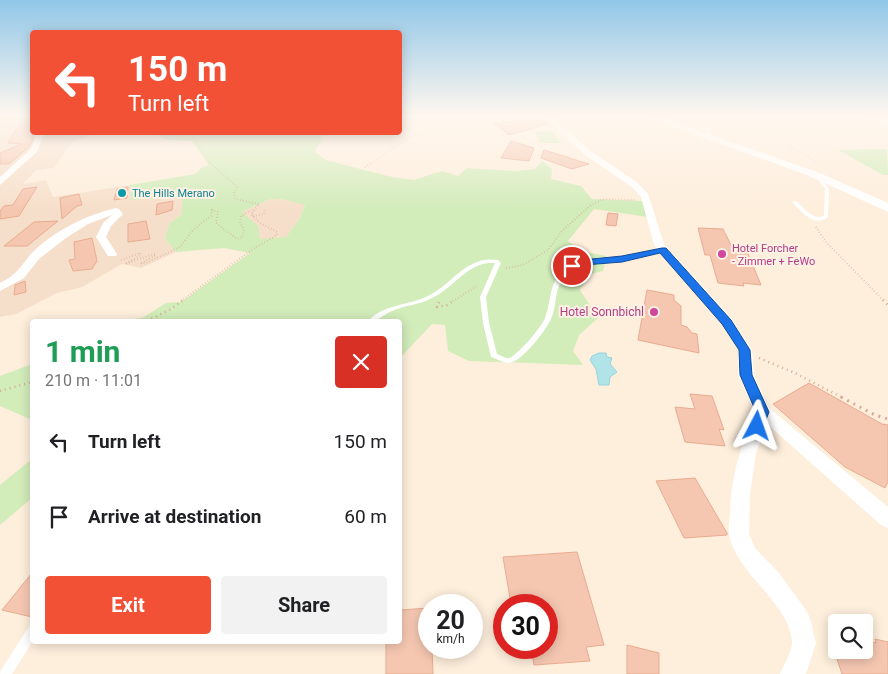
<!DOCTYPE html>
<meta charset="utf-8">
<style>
:root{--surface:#fff;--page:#f2f2f2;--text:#202124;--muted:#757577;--accent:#f35136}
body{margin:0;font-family:Roboto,sans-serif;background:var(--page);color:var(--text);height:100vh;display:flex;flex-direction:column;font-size:19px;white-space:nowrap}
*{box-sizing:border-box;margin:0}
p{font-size:16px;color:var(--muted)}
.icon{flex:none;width:28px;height:28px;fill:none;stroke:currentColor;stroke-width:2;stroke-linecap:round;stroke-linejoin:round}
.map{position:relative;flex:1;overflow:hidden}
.panel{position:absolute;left:30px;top:319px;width:372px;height:325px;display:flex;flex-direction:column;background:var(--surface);border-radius:5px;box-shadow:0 2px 12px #0003}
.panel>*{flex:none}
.hud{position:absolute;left:30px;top:30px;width:372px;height:105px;border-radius:5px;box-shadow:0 2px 12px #0003;background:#f35136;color:#fff;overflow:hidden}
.buttons{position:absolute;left:828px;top:614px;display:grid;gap:10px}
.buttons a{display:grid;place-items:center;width:45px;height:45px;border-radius:5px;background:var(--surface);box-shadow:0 2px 12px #0003;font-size:25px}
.speed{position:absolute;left:418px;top:594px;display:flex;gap:10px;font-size:25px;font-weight:700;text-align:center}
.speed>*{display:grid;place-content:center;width:65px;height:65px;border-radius:50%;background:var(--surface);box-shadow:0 2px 12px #0003;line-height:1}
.speed small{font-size:12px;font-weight:400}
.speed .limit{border:8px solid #d22;background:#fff;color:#111}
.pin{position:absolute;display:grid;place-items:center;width:42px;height:42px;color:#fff;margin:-21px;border:2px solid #fff;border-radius:50%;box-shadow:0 1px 5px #0007}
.me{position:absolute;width:55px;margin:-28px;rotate:4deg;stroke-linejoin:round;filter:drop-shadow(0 0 4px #0008)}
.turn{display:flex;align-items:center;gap:18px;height:105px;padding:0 15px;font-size:22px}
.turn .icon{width:65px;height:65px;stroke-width:2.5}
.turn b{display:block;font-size:35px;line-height:42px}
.round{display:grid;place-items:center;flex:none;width:52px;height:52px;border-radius:5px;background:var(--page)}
.headline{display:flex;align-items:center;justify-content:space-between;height:85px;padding:0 15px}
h1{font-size:30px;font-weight:700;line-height:38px;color:#1e9e55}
.action{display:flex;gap:10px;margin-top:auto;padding:10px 15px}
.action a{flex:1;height:58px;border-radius:5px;background:var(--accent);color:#fff;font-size:20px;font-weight:700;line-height:58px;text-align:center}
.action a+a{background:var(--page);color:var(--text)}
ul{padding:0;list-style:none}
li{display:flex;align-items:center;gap:15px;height:75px;padding:0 15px}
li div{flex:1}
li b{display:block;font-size:19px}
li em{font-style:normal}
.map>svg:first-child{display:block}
</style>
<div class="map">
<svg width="888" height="674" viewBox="0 0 888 674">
<rect width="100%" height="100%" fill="#feeedc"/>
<!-- residential -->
<g fill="#f6dfca">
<polygon points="0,115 32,115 32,132 97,133 72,142 54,168 36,170 23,184 46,180 53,197 130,185 132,200 182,196 182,214 169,224 165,239 176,252 141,268 122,264 82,287 57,293 16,314 0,317"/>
<polygon points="270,199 281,199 305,204 300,218 286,237 260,240 242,212"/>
</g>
<!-- green -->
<g fill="#d2ecba" fill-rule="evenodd">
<polygon points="535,131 552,131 561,143 540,143"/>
<path d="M136,133h192l-7,5 3,4 -6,3 -3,7 11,8 66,17 22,3 28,-9 16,5 9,-8 47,3 21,-2 7,-8 10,8 -1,10 30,7 11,13 51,2 5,16 -54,-8 -26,32 13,10 25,5 -3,15 -12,3 -11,16 18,28 -19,17 -6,16 10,14 -114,-4 -21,-10 -3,-26 -13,-1 -32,34v-37h-286l28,-3 24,-15 15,-1 69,-49 -26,-5 -48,4 -11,-13 4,-15 13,-10v-17l-51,3 -1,-15 65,-11 6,-6 8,-3 -16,-22 -4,-2 -22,-1 -14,-7zM270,199h11l24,6 -5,13 -14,19 -26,2 -2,-13 -16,-14z"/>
<polygon points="887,149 888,175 883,175 838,150"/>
<polygon points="32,364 32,420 0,406 0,376"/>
<polygon points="32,459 32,498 0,525 0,485"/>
</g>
<!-- water -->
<polygon fill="#b0e4e8" stroke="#95d5db" points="599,353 606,353 607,357 612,358 610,364 617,372 610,377 609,385 599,385 596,369 590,360 592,356"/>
<!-- building -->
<g fill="#f5c7b1" stroke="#e9ab90">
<polygon points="32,117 33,139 30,146 9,164 0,164 0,153 22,144 8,143 23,118"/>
<polygon points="523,120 546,121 548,124 509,135 494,123"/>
<polygon points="511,141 534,148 529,161 501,158"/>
<polygon points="544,150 589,164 572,169 541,158"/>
<polygon points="37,187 19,216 0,219 0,211 4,206 13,205 23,189"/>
<polygon points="128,187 127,198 114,200 117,189"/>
<polygon points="79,194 82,205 77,206 62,219 60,198"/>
<polygon points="173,201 172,210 156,215 157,204"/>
<polygon points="608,213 618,214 616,226 606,225"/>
<polygon points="58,221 27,246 4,246 34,222"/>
<polygon points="146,221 150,239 128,242 128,224"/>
<polygon points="698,228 723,229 732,247 746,249 761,285 743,283 744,286 718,283 710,255 705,255"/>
<polygon points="92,238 97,261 92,269 73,271 69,260 75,259 74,242"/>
<polygon points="25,281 26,292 14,295 15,285"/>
<polygon points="647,290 674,295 674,300 681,306 681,325 687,327 692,333 697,334 699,353 638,340"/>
<polygon points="809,383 882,424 888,425 888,482 885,488 845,467 773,404"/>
<polygon points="690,394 712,396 724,430 719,429 725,446 685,442 675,407 695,409"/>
<polygon points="695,478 727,533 727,535 684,538 656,481"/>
<polygon points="577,552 604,645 586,647 590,661 534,665 531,648 546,648 546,605 511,604 503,557"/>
<polygon points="32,573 32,617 2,610"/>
<polygon points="429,608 429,648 432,648 433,674 386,674 386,641 400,641 400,610"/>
<polygon points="875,639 888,642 888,674 842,674 834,650 864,650 864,640 876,643"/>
<polygon points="627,645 659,653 659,674 627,674"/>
</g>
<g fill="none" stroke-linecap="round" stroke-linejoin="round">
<!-- path-far3 -->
<g stroke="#d9aa95" stroke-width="1" stroke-dasharray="0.5 2" stroke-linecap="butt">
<polyline points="716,115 718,130"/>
<path d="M187,132c10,7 15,22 24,32"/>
<polyline points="782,132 792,147 813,160 816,164"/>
<polyline points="370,164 410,137 460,115"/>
</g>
<!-- path-far2 -->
<g stroke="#d9aa95" stroke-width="2" stroke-dasharray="0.5 2.5" stroke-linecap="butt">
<polyline points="365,167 371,163"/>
<polyline points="253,216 264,214 265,210"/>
<polyline points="816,227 825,241 884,301"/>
<polyline points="140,253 140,256 125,264 154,254 156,255 140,264 146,263 180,247 193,230 211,216 212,210 218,212 216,223 237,239 242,238 244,229 240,223 241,216 251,210"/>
<polyline points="121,260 140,253"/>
<polyline points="506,268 523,265 548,250 562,231 591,205 603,199 635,200"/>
<polyline points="181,301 253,249 277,235 277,232 260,223 251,214 259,204 235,199 234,193 237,187 210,163"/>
<polyline points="453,301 477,286"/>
</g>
<!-- path-far1 -->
<g stroke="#d9aa95" stroke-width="2.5" stroke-dasharray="1 4" stroke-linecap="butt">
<polyline points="883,300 888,305"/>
<polyline points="439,302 437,307 447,305 455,300"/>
<polyline points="147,321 171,309 183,300"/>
<polyline points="759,358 795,373 843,398"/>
<polyline points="0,391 32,382"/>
</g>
<!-- path -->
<polyline stroke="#d9aa95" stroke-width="3" stroke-dasharray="2 5" stroke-linecap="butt" points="841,397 875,415 888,419"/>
<!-- lane -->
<g fill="#fff" fill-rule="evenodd">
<polygon points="657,115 661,115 671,120 668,121"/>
<polygon points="699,125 709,129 712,135 709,139 706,138 708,135 707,131 699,127"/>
<path d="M821,177h2v5l6,6 -1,29c-14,11 -26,-5 -36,-15l4,-1c8,6 16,20 28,15l1,-28 -6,-6z"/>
<path d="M662,248l2,1v2c-14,3 -27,7 -41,9 -18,3 -37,0 -52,11 -19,13 -12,30 -20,48 -5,11 -29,43 -42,44 -6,0 -12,-4 -18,-6l-8,-34 -3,-26 15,-34h-1c-26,-2 -40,25 -62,35 -12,7 -27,7 -40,13 -10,4 -14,11 -24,10 16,-17 39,-15 60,-25 25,-12 38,-41 70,-36l3,3 -15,34 3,26 8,31 9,4h4c10,-6 30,-29 35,-40 8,-21 2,-40 27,-53 15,-7 33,-6 49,-8 14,-1 27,-5 41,-9z"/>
<polygon points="32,626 33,641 12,674 0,674 1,670 28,628"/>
</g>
<!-- street -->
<g fill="#fff" fill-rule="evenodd">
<path d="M542,115h7l42,36 47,32 10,11 16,50 68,75 20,31 2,25 15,33 119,99v21l-7,-3 -114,-101 -11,29 -6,41 -1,40 6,14 24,25 27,37 4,8 6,25 -10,31h-26c4,-9 12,-23 12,-32 -2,-39 -56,-68 -63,-108 -1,-5 0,-13 1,-19 1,-40 10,-66 25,-103l-17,-37v-25l-16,-26 -68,-79 -13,-48 -9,-10 -47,-32z"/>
<polygon points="38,132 45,132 37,152 0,185 0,177 31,149"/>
<path d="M116,208l3,1 4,5 -12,12 -5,11 11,17 -1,2h-8l-12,-19 7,-14 9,-8 -24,9 -22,14 -27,21 -15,19 -24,13v-8c18,-9 19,-15 31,-29 21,-22 55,-39 85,-46z"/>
</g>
<!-- secondary -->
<g fill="#fff" fill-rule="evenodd">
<polygon points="640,115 653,115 815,171 888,203 888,212 807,175"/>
<polygon points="858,115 871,115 888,121 888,127"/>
</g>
</g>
<!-- sky -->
<linearGradient id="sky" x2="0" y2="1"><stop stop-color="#91c7e8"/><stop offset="0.55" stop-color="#fff7ef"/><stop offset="1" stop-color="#fff7ef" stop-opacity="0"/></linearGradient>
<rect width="888" height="210" fill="url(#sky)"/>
<!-- route -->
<polygon fill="#1a73e8" stroke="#114b97" points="662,248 666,248 731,320 750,350 752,375 769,412 762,430 757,431 752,430 750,426 756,412 740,375 739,350 722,324 660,253 622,262 584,265 572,269 568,266 582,260 622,256"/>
<!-- markers -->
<circle fill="#0f9aa8" stroke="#fff2e4" stroke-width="2" cx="122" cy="193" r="5"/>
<g fill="#d1479c" stroke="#fff2e4" stroke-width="2">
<circle cx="722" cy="254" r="5"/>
<circle cx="654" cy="312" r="5"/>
</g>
<g text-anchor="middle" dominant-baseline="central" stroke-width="4" stroke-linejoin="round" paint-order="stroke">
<!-- far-culture labels -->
<g font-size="11" fill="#0d838f" stroke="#fff2e4" text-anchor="start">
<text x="132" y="193">The Hills Merano</text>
</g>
<!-- far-hotel labels -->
<g font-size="11" fill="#b23c85" stroke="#fff2e4" text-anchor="start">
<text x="732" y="248">Hotel Forcher<tspan x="732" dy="13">- Zimmer + FeWo</tspan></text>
</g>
<!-- hotel labels -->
<g font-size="12" fill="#b23c85" stroke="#fff2e4" text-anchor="end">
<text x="644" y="312">Hotel Sonnbichl</text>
</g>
</g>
</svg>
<div class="buttons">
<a><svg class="icon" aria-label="search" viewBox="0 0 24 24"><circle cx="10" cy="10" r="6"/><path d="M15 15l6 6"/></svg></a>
</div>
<div class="speed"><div>20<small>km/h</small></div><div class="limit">30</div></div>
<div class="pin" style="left:572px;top:266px;background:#d93025"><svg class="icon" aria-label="arrive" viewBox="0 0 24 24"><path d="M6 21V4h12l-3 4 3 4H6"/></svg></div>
<svg class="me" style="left:757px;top:426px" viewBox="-20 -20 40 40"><path d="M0-17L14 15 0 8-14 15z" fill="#1a73e8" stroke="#fff" stroke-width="4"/></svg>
<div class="hud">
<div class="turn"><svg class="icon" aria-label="left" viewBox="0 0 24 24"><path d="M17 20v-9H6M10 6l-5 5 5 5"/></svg><div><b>150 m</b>Turn left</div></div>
</div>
<section class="panel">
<div class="headline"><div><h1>1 min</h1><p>210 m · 11:01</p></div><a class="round" style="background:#d93025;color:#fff"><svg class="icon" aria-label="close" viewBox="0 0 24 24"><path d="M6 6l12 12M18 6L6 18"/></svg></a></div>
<ul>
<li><svg class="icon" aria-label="left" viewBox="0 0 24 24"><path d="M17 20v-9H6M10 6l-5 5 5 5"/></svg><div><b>Turn left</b></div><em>150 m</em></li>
<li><svg class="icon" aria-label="arrive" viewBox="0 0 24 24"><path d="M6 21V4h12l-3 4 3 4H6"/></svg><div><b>Arrive at destination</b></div><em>60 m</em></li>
</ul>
<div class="action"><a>Exit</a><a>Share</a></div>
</section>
</div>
